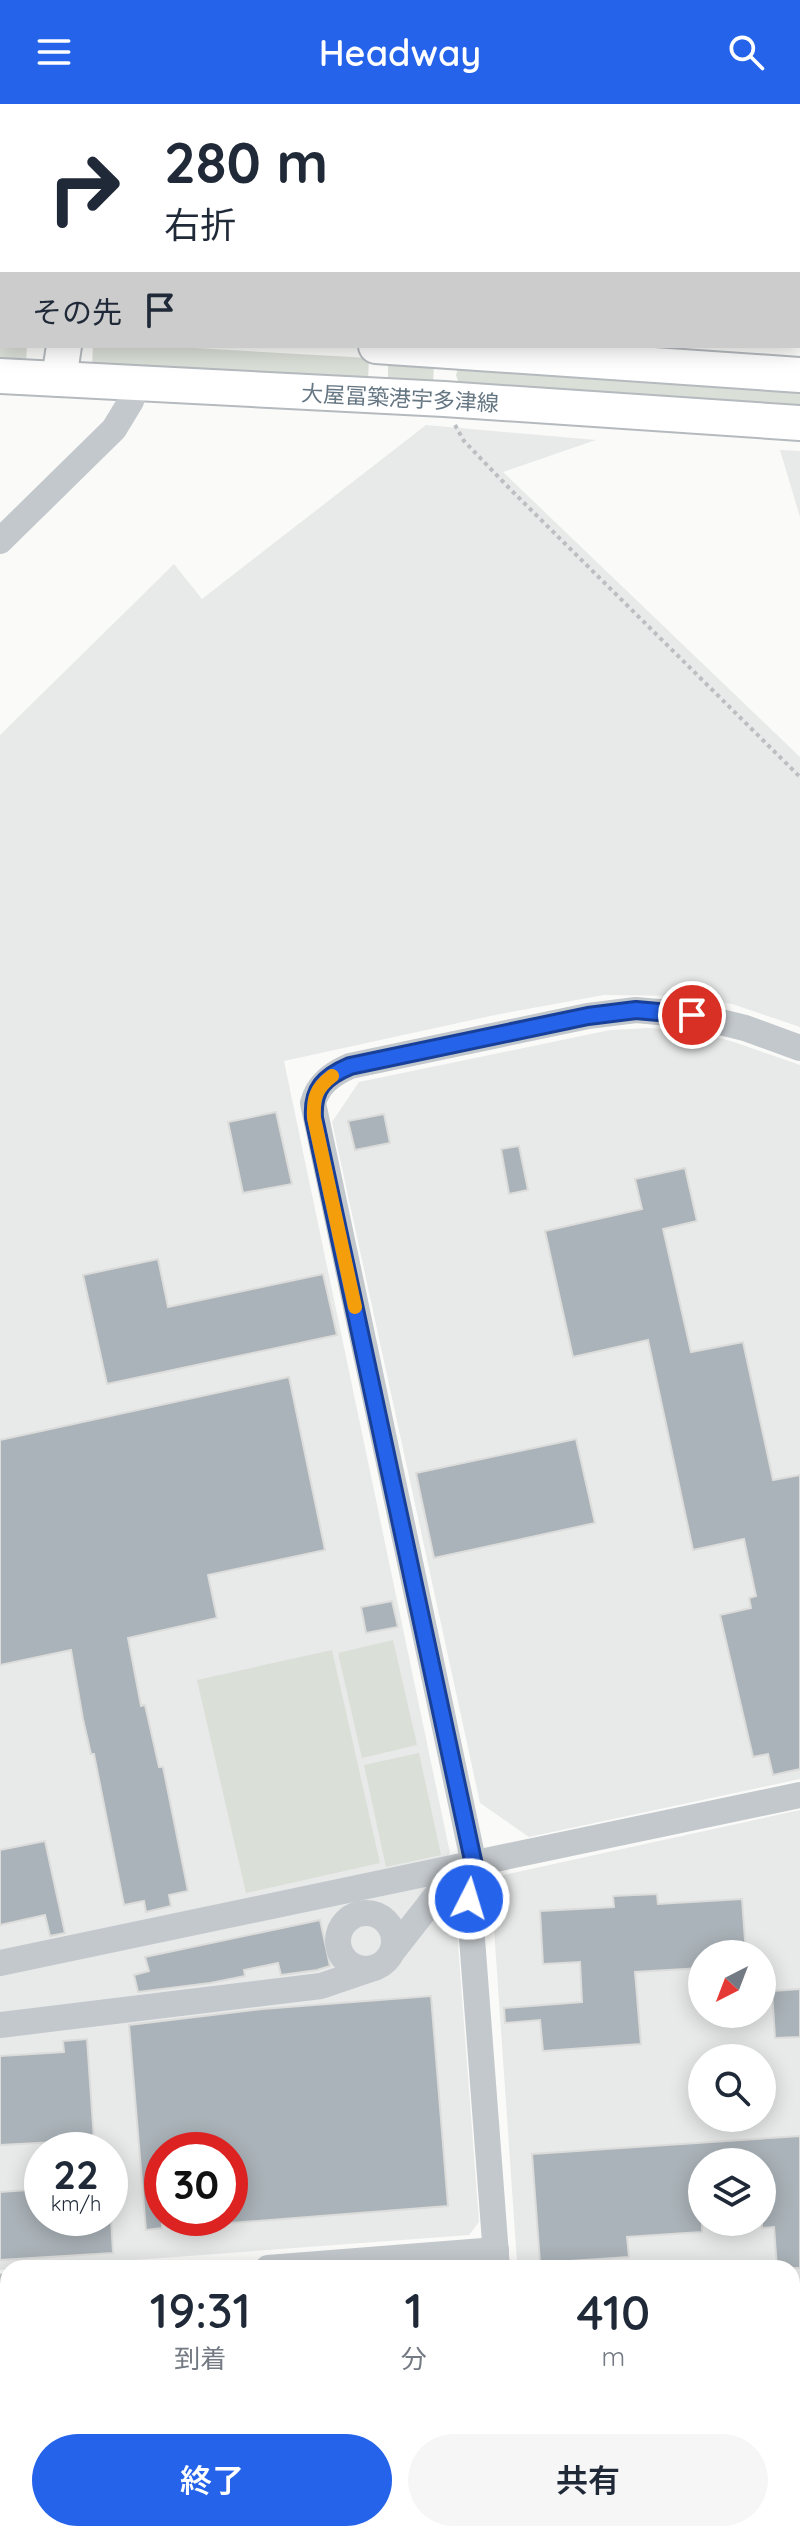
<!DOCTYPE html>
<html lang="ja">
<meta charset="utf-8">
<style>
:root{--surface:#fff;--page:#f6f6f7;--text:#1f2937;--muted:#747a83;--accent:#2563eb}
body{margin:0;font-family:Quicksand,"Noto Sans JP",sans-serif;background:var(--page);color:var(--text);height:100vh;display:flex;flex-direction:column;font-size:30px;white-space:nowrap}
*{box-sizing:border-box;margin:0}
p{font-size:26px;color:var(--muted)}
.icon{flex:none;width:44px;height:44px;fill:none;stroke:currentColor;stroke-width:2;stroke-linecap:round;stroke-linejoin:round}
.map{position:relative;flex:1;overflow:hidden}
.sheet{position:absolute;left:0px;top:2156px;width:800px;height:282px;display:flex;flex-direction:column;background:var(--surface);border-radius:24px 24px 0 0;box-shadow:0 4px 20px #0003}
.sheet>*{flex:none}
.banner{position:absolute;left:0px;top:0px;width:800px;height:244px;box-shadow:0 4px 20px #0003;background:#fff;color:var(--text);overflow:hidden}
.needle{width:52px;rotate:222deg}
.buttons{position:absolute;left:688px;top:1836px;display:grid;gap:16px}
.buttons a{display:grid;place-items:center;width:88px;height:88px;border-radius:50%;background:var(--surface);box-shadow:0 4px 20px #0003;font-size:40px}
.speed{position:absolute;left:24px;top:2028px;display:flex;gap:16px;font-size:40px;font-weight:700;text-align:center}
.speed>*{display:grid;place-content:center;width:104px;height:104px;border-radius:50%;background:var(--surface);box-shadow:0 4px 20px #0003;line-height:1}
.speed small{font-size:20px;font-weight:400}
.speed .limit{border:12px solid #d22;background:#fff;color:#111}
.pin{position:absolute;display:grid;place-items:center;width:68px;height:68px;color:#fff;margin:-34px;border:4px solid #fff;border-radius:50%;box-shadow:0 2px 8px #0007}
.me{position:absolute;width:88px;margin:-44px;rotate:5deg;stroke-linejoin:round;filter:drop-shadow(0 0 6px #0008)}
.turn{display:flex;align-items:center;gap:28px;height:168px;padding:0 32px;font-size:36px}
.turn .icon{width:104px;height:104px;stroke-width:2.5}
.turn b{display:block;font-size:56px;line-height:68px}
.then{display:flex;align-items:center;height:76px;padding:0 32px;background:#0003;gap:16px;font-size:30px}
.eta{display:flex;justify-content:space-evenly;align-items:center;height:136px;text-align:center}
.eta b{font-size:48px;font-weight:600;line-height:56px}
.action{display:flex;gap:16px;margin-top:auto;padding:16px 32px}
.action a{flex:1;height:92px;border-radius:48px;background:var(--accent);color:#fff;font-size:32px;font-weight:600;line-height:92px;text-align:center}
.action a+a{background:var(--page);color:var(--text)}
header{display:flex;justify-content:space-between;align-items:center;height:104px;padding:0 32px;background:var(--accent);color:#fff;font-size:36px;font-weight:600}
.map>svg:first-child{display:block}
</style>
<header><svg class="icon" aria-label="menu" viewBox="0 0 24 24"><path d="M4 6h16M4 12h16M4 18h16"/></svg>Headway<svg class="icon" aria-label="search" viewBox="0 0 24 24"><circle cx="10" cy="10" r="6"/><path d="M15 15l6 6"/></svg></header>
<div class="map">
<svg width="800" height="2437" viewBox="0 0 800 2437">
<rect width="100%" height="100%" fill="#fafaf8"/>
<!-- built -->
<g fill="#e8e9e9" fill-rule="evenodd">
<polygon points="426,321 596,336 503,368 800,653 800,923 732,900 687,892 604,891 495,911 284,957 450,1749 445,1756 0,1850 0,631 174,460 202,495"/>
<polygon points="780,346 800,347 800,413"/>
<polygon points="648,924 690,927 731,937 800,961 800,1675 529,1733 480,1699 332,1018 359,978 610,926"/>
<path d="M800,1706v728l-38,3h-232v-7h262v-266h-280l5,-6 -26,-377 8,-9zM702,1850h60v60h-60zM702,1954h60v60h-60zM702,2058h60v60h-60z"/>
<path d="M427,1778l28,22 24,318 -10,13 -469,35v-298zM42,2046h68v68h-68zM162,2046h68v68h-68z"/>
<polygon points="0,2191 8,2191 8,2430 501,2430 501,2437 0,2437"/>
</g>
<!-- green -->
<g fill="#dadfd7">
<polygon points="0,232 2,242 27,242 26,259 0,258"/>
<polygon points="93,242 160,242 369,254 368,277 92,263"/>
<polygon points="388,255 434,258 433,280 388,276"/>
<polygon points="459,262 800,283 800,307 459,280 456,271"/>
<polygon points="393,1536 417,1641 362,1654 338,1549"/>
<polygon points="332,1546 380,1759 246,1789 197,1576"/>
<polygon points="419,1649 441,1751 386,1763 364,1661"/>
</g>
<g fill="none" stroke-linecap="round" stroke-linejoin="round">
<!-- stream -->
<g stroke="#bbc7cb" stroke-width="6">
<polyline points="673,2 676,0"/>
<polyline points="0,33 2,34"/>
</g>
</g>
<!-- building -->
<g fill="#aab3b9" stroke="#dcdcda" stroke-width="2">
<polygon points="276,1008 292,1080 243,1089 228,1018"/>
<polygon points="384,1010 390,1039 355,1046 348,1017"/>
<polygon points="519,1042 528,1086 509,1090 501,1045"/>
<polygon points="685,1064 697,1117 663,1125 691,1248 743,1238 773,1376 800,1371 800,1665 773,1671 768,1650 753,1653 720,1511 751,1504 749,1494 756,1492 744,1435 693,1446 648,1236 573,1253 545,1127 642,1105 635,1075"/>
<polygon points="158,1155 168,1203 323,1170 337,1231 107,1280 83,1171"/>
<polygon points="289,1273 325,1446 208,1471 217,1514 128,1534 141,1602 145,1601 159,1663 163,1663 188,1787 169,1791 171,1802 146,1808 144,1797 124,1801 94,1650 91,1650 83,1615 71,1546 0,1561 0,1336"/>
<polygon points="576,1335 595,1419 434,1454 416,1369"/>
<polygon points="392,1497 398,1523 366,1529 361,1503"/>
<polygon points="45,1737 65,1829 50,1832 45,1811 0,1821 0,1746"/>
<polygon points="657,1790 658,1800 742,1795 746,1850 702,1850 702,1864 635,1868 641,1940 543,1947 540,1916 505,1919 504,1904 582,1898 580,1858 543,1860 540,1807 614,1803 613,1792"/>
<polygon points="320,1816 330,1862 317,1866 281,1871 278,1859 244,1866 245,1872 210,1879 138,1888 134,1871 149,1867 145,1853"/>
<polygon points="800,1885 800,1933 775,1934 772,1887"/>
<polygon points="431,1892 448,2102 230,2119 230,2046 162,2046 162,2124 146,2126 129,1921 262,1905"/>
<polygon points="87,1935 94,2036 0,2041 0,1952 64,1948 63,1937"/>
<polygon points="800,2032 800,2164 777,2164 774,2123 762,2124 762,2058 702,2058 702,2128 627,2133 629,2153 540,2159 532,2050"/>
<polygon points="42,2085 42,2114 111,2114 113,2149 0,2156 0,2088"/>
</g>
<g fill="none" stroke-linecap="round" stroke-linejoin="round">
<!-- major casing -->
<g stroke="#b5babe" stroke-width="38">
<g id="major">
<polyline points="0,222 2,222"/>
<polyline points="376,242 800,271"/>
<polyline points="0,272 444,295 800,319"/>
<polyline points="59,275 64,242"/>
</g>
</g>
<!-- path -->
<g stroke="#bbbfc2" stroke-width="4" stroke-dasharray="4 4" stroke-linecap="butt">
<polyline points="579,0 582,2"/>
<polyline points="189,2 190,0"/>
<polyline points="455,321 464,337 510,385 800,673"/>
</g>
<!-- minor -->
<g stroke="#c3c8cc" stroke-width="26">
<polyline points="720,2 722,0"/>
<polyline points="0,437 114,325 131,297 137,280"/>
<circle cx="366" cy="1837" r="28"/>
<polyline points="392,1848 443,1783 468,1765"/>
<polyline points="0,1859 800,1691"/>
<polyline points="0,1921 321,1882 374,1864"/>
<polyline points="268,2164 496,2146"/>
<path d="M497,2164l-28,-369 5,-34 -161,-762c5,-19 19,-29 37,-37l238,-50 48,-6 56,5 53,13 55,20"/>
<polyline points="0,2183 8,2182"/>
<polyline points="515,2430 515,2437"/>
</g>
<!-- major -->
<use href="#major" stroke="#fff" stroke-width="34"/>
</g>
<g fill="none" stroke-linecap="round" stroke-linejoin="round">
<!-- route casing -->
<g stroke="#184099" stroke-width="20">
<path id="route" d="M469,1795l5,-34 -160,-747c-2,-29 10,-41 36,-52l238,-50 48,-6 56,5"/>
</g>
<!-- route -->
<use href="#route" stroke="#2563eb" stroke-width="14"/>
<!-- slow -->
<path stroke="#f59e0b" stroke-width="14" d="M332,972c-16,12 -19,22 -18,42l41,189"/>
</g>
<g text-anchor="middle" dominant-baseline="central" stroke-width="8" stroke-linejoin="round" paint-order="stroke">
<!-- street labels -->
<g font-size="22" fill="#657683" stroke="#fff">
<text transform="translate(400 294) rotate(3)">大屋冨築港宇多津線</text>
</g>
</g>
</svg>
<div class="buttons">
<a><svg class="needle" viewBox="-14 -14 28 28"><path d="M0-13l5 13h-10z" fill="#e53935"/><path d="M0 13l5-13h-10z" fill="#747a83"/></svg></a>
<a><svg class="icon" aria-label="search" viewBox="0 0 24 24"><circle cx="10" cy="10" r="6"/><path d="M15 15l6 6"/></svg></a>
<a><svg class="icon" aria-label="layers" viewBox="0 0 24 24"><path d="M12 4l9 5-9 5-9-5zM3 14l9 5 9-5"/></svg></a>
</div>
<div class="speed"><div>22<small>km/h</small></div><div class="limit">30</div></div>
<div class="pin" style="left:692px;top:911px;background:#d93025"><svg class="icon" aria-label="arrive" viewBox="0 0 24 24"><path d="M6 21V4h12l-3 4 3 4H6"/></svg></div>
<svg class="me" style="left:469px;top:1795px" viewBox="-20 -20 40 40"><circle r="17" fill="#2563eb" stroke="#fff" stroke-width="3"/><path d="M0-11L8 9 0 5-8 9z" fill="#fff"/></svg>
<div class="banner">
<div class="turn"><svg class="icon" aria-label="right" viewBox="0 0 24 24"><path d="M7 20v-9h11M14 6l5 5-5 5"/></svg><div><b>280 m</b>右折</div></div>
<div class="then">その先<svg class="icon" aria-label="arrive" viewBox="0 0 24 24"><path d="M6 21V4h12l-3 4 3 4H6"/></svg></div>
</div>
<section class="sheet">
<div class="eta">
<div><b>19:31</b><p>到着</p></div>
<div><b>1</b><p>分</p></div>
<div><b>410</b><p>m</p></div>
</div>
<div class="action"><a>終了</a><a>共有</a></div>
</section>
</div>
